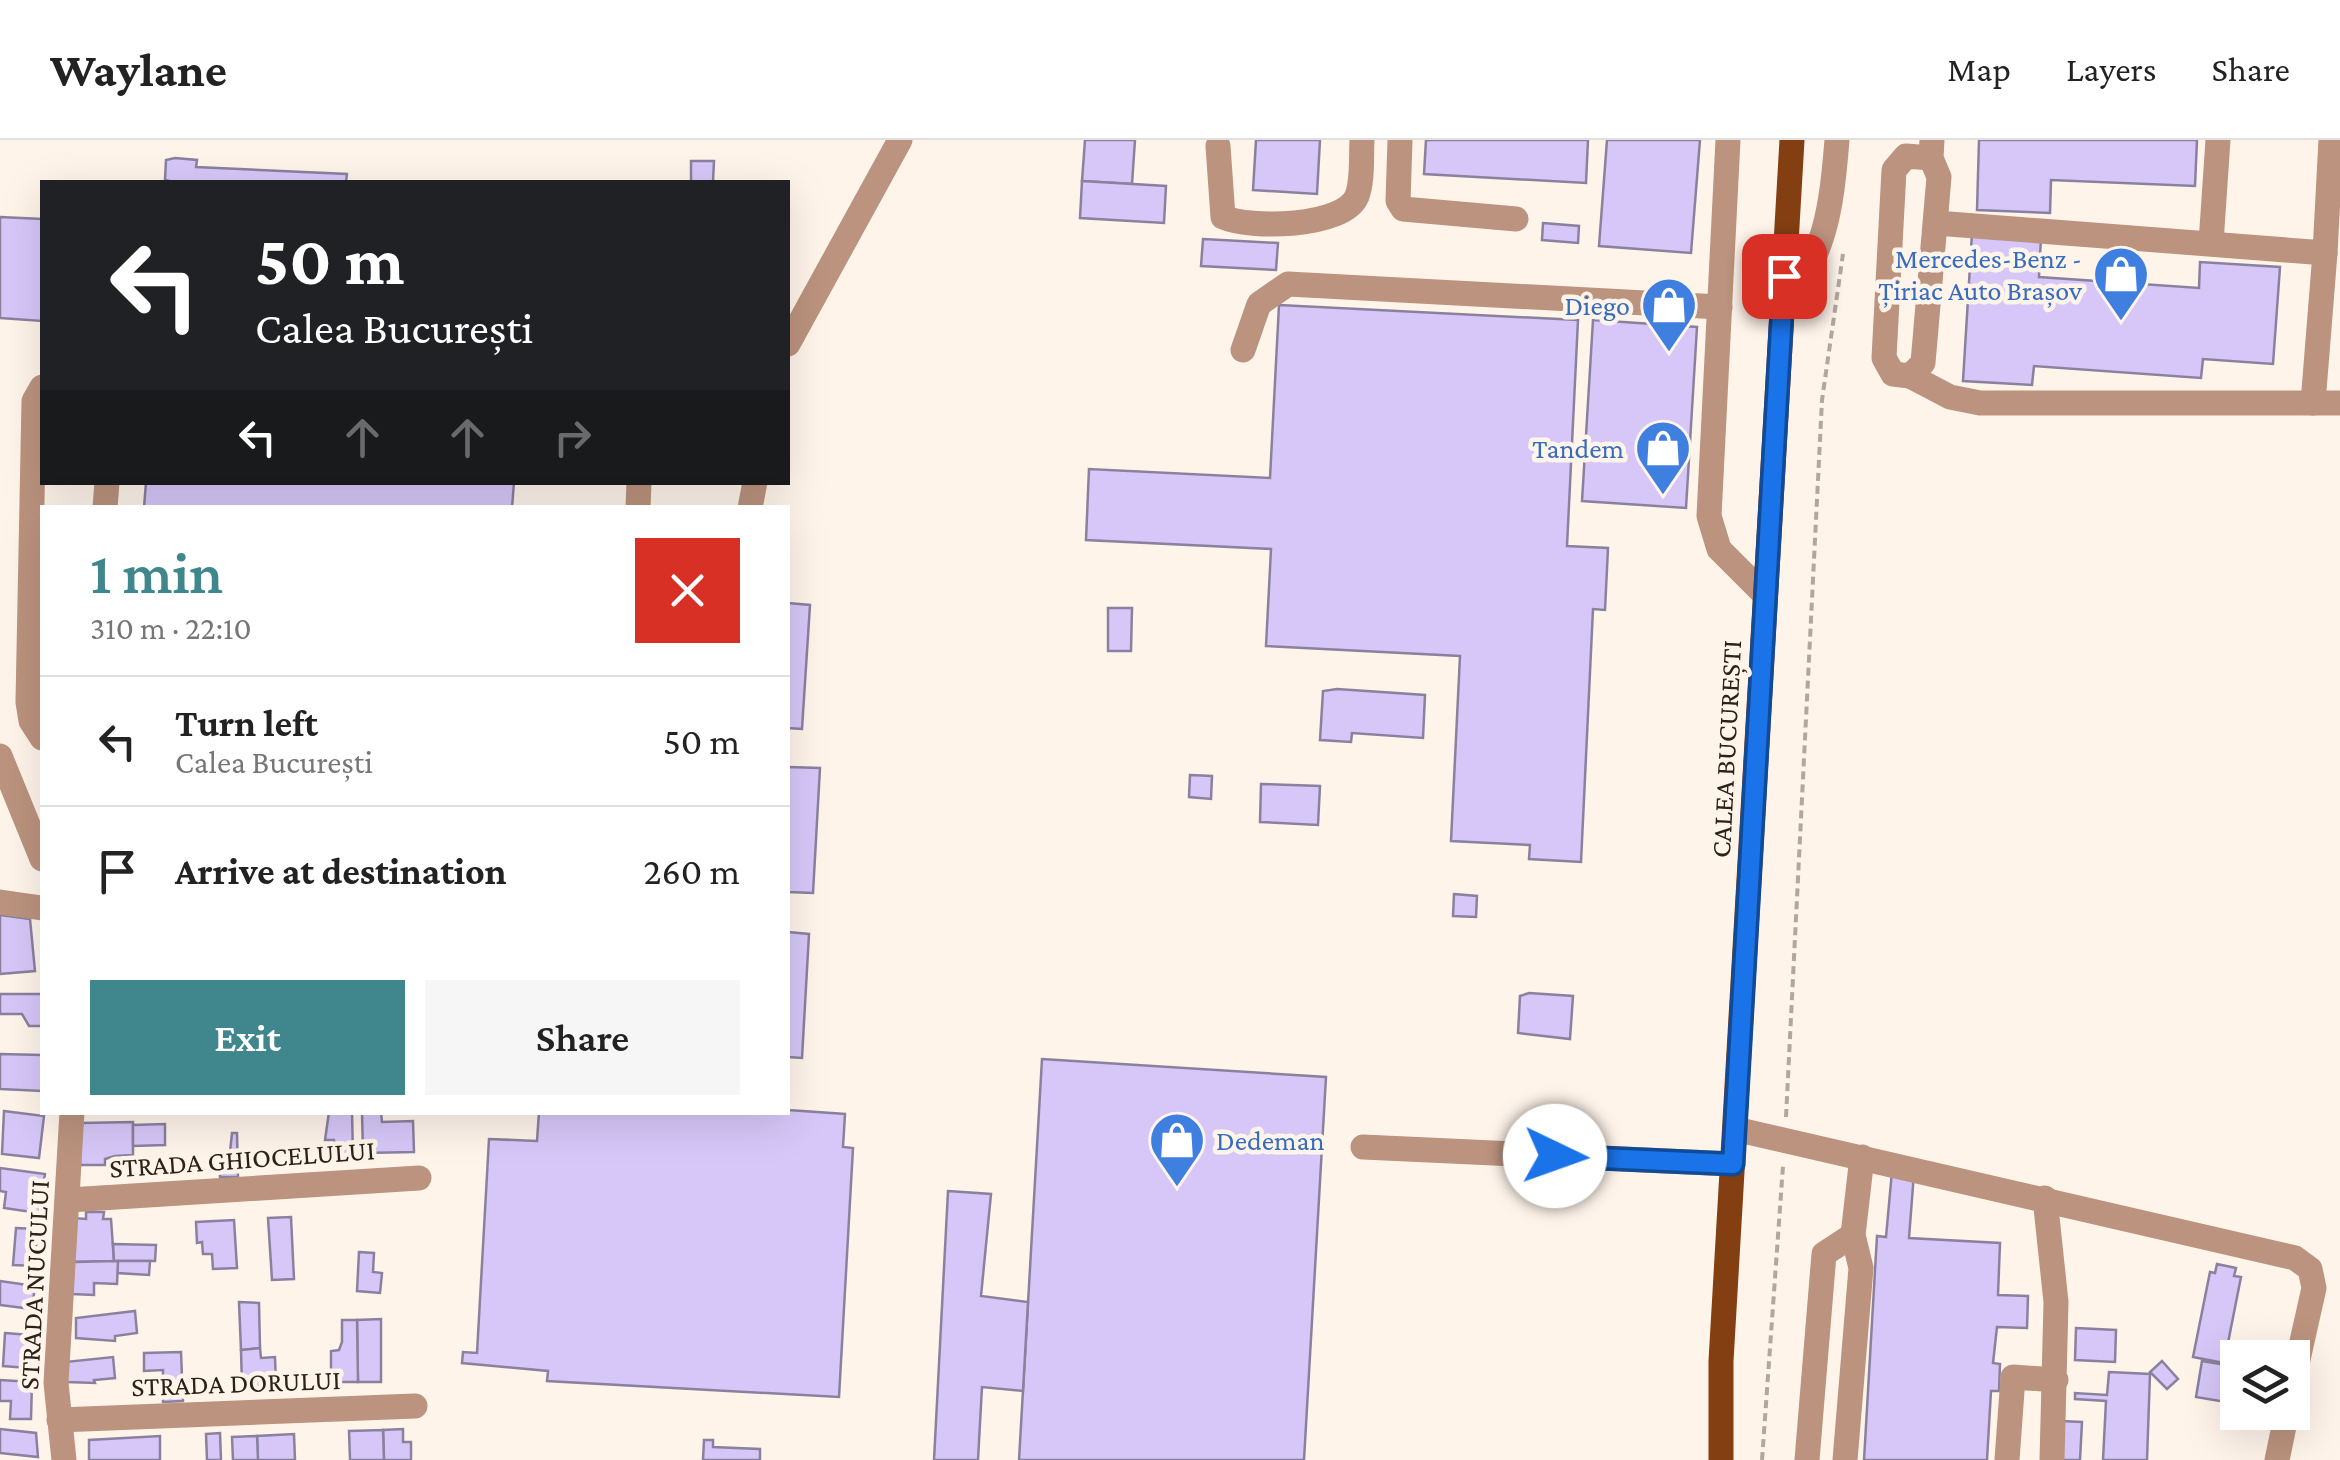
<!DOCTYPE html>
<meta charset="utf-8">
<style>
:root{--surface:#fff;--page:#f6f6f6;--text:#222;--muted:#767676;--line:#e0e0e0;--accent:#3f878c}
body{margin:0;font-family:"Crimson Pro",serif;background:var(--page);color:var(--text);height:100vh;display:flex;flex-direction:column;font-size:38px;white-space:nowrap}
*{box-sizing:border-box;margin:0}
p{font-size:32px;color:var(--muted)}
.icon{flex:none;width:55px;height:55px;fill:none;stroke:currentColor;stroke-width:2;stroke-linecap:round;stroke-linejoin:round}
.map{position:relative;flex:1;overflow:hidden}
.panel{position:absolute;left:40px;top:365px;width:750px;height:610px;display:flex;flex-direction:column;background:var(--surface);border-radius:0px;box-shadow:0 10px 40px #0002}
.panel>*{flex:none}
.banner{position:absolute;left:40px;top:40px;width:750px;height:305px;border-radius:0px;box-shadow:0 10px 40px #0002;background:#202124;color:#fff;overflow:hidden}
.buttons{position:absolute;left:2220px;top:1200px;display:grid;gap:20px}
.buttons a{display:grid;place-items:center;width:90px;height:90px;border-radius:0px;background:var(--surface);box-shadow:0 10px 40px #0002;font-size:50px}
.pin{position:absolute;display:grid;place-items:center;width:85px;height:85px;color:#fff;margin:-42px;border-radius:20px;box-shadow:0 5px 15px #0006}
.me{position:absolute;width:110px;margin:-55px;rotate:93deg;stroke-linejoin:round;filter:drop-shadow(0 0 8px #0008)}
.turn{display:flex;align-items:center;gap:35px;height:210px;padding:0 50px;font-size:45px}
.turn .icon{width:130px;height:130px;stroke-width:2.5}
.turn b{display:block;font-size:70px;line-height:85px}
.lanes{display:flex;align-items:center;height:95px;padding:0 50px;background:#0003;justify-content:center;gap:50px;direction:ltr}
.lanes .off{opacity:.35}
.round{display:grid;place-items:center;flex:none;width:105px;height:105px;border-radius:0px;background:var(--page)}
.summary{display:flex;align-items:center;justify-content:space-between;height:170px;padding:0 50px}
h1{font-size:60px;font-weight:600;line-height:75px;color:var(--accent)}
.primary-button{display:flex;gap:20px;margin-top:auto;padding:20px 50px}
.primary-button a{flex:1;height:115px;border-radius:0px;background:var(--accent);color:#fff;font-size:40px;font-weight:600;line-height:115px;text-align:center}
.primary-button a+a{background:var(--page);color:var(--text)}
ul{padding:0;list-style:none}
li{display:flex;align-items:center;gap:30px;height:130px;padding:0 50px;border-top:2px solid var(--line)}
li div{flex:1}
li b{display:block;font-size:38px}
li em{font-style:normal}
header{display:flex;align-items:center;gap:60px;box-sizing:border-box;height:140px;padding:0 50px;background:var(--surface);border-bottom:2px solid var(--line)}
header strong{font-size:48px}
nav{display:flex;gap:55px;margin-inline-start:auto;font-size:35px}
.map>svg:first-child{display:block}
</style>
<header>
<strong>Waylane</strong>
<nav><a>Map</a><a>Layers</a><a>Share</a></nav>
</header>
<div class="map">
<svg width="2340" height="1320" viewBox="0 0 2340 1320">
<rect width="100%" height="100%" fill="#fff4ea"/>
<!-- building -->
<g fill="#d6c7f8" stroke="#8a819e" stroke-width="2.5">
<polygon points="1085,0 1135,0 1132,44 1082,41"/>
<polygon points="1256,0 1320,0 1317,54 1253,50"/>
<polygon points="1426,0 1588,0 1586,43 1424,34"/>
<polygon points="1607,0 1700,0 1691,113 1599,106"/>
<polygon points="1979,0 2197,0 2195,46 2051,40 2050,73 1977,70"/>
<polygon points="175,18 197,20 196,27 347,34 346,42 174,42 165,40 166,20"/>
<polygon points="691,21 714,21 713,42 691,42"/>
<polygon points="1082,41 1166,46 1164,83 1080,78"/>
<polygon points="0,77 42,79 42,181 0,178"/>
<polygon points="1543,83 1579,86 1578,103 1542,100"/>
<polygon points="1972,93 2041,97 2039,137 2199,148 2200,122 2280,127 2273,224 2203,219 2201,238 2034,226 2032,245 1963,241"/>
<polygon points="1203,99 1278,103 1276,130 1201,126"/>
<polygon points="1279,165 1578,180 1567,406 1608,408 1605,470 1593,469 1581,722 1529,719 1530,705 1451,701 1460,516 1266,506 1271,409 1086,400 1089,329 1270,338"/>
<polygon points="1593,180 1697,187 1686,368 1582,361"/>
<polygon points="146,342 514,342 512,368 144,368"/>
<polygon points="788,463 810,465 802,589 788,588"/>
<polygon points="1108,468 1132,468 1131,511 1108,511"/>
<polygon points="1337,549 1425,555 1423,598 1352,593 1351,602 1320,600 1323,551"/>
<polygon points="788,627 820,628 813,753 788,752"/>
<polygon points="1190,635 1212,636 1211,659 1189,657"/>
<polygon points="1261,644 1320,646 1318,685 1260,682"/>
<polygon points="1454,754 1477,756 1476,777 1453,776"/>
<polygon points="0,775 30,779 35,831 0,834"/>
<polygon points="788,792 809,794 802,918 788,917"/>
<polygon points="1529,853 1573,856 1570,899 1518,893 1520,856"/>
<polygon points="0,854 42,854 42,886 29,886 22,874 0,874"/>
<polygon points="0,914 42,915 42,951 0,949"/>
<polygon points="1042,919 1326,937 1304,1320 1019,1320"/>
<polygon points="788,970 845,974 843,1007 853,1008 839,1257 547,1241 548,1231 462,1223 463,1212 477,1213 489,999 537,1001 539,972"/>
<polygon points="4,971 44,976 39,1018 2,1014"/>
<polygon points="329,972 352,972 353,1015 335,1015 334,1000 325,1000"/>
<polygon points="362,972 381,972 382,982 413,981 414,1012 363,1013"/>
<polygon points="133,982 133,1015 115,1016 105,1019 105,1025 80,1025 80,983"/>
<polygon points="165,984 165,1005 133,1006 133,985"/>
<polygon points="232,993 237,993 238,1037 220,1037 219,1012 230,1012"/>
<polygon points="0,1028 45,1034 39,1073 4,1068 6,1052 0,1051"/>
<polygon points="1892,1031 1914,1033 1909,1098 2000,1103 1998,1155 2028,1156 2027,1188 1997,1187 1993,1223 2000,1224 1999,1251 1991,1251 1987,1320 1864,1320 1877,1096 1886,1097"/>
<polygon points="948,1051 991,1054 981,1156 1028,1162 1023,1251 982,1247 978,1320 934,1320"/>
<polygon points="86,1072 104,1072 103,1079 111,1079 114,1121 72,1122 74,1078 86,1079"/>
<polygon points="291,1077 294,1139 272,1140 268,1078"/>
<polygon points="234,1080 237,1128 213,1129 212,1114 203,1114 202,1102 197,1103 196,1082"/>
<polygon points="16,1088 37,1089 35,1126 13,1125"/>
<polygon points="113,1104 156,1105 155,1121 114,1121"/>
<polygon points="359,1112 374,1113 373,1132 382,1133 380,1153 357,1151"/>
<polygon points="118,1121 150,1121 149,1135 117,1133"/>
<polygon points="118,1121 117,1144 94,1143 94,1155 72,1154 73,1122"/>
<polygon points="2217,1124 2236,1128 2234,1136 2241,1137 2224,1223 2193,1217 2210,1132 2215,1133"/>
<polygon points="0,1141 35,1146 32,1169 0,1165"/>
<polygon points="239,1162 259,1163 260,1208 241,1210"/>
<polygon points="135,1171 137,1193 115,1196 115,1201 76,1198 76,1178"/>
<polygon points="381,1179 381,1242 358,1242 357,1180"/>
<polygon points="342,1180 357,1180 358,1242 340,1242 340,1231 331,1231 331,1211 339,1210 342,1202"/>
<polygon points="2076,1188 2116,1190 2115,1222 2075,1220"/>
<polygon points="5,1193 30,1195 28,1228 3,1226"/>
<polygon points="260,1208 261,1218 275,1217 276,1246 242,1247 241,1210"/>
<polygon points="181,1212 183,1261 163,1262 163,1230 144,1231 144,1213"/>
<polygon points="113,1217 115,1238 94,1240 95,1243 67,1242 65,1222"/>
<polygon points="2162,1221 2178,1239 2167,1249 2150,1232"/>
<polygon points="2202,1221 2238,1227 2238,1264 2196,1257"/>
<polygon points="2109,1232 2150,1234 2147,1320 2103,1320 2106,1261 2075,1259 2075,1253 2107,1255"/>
<polygon points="0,1240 32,1242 31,1279 10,1279 11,1261 0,1261"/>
<polygon points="2060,1281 2082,1282 2080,1320 2059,1320"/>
<polygon points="0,1289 36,1293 38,1317 0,1313"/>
<polygon points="403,1289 403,1302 411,1302 411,1320 384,1320 383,1290"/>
<polygon points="383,1290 384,1320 350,1320 349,1291"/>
<polygon points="206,1294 220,1293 221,1320 207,1320"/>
<polygon points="294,1294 295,1320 258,1320 257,1296"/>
<polygon points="160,1296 160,1320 89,1320 89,1300"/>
<polygon points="257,1296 258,1320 233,1320 232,1297"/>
<polygon points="704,1300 713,1300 713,1307 760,1309 760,1320 703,1320"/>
</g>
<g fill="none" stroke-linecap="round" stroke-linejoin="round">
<!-- path -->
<g stroke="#b1a79d" stroke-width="4" stroke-dasharray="8 5" stroke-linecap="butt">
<polyline points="1786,977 1822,260 1843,114"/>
<polyline points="1762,1320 1783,1026"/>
</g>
<!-- minor -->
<g stroke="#bb937e" stroke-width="25">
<polyline points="1400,0 1398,61 1403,69 1516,79"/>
<polyline points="1728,0 1709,376 1719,409 1765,455"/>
<path d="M1218,6l5,71c26,12 121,11 134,-21 6,-16 4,-39 5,-56"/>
<polyline points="1931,18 1906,16 1894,30 1884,218 1893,234 1910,236 1923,223 1939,37 1931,18 1932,0"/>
<polyline points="1936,83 2325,113 2331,0"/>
<polyline points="2211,103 2218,0"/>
<path d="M1782,174c43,-62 49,-100 55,-174"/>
<polyline points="788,204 900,0"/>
<polyline points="1243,210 1259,164 1288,144 1720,167"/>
<polyline points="1910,236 1950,257 1980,263 2340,263"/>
<polyline points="42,247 34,261 28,562 31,581 42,598"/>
<polyline points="2313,263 2325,113"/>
<polyline points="105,368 107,342"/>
<polyline points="638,368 639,342"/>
<polyline points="750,368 755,342"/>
<polyline points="0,616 42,719"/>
<polyline points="0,762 42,768"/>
<polyline points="1735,989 2295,1118 2310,1129 2314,1148 2292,1246"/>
<polyline points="1363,1007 1733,1024"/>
<polyline points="2045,1058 2056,1162 2052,1320"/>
<polyline points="69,1060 419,1038"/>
<polyline points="59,1280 415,1266"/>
<polyline points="64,1320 56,1243 72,972"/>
<polyline points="1807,1320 1824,1114 1853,1095"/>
<polyline points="1845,1320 1861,1128 1853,1095 1862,1017"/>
<polyline points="2007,1320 2013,1237 2056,1240"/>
<polyline points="2277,1320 2287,1272"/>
</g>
<!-- major -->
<polyline stroke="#833e11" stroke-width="25" points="1721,1320 1721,1221 1792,0"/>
</g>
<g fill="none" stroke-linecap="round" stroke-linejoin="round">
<!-- route casing -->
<g stroke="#114b97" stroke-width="25">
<polyline id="route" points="1555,1016 1733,1024 1784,136"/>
</g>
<!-- route -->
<use href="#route" stroke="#1a73e8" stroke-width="18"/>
</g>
<!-- icons -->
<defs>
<g id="shop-pin" transform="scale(2.875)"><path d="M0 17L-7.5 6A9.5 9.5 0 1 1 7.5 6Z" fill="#3f7fe0" stroke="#fff4ea"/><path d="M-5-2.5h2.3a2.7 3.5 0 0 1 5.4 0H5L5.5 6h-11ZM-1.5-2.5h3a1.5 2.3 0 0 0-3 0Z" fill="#fff"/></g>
</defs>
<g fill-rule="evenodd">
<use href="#shop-pin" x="2121" y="134"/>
<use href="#shop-pin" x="1669" y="165"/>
<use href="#shop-pin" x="1663" y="308"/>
<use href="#shop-pin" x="1177" y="1000"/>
</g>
<g text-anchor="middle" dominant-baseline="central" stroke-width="9" stroke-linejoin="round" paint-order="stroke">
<!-- shop labels -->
<g font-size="28" fill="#366cbe" stroke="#fff4ea" text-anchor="end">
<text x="2082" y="118">Mercedes-Benz -<tspan x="2082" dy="32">Țiriac Auto Brașov</tspan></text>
<text x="1630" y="165">Diego</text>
<text x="1624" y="308">Tandem</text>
<text x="1216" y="1000" text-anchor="start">Dedeman</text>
</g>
<!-- street labels -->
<g font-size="28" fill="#2b2219" stroke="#fff4ea">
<text transform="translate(1726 609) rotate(-87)">CALEA BUCUREȘTI</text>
<text transform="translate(242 1019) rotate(-4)">STRADA GHIOCELULUI</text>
<text transform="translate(34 1145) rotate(-87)">STRADA NUCULUI</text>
<text transform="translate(236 1243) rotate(-2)">STRADA DORULUI</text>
</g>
</g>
</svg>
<div class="buttons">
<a><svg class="icon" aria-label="layers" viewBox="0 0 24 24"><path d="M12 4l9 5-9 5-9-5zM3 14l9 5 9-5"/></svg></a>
</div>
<div class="pin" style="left:1784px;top:136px;background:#d93025"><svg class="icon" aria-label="arrive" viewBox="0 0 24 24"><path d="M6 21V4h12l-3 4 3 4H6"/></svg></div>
<svg class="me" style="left:1555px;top:1016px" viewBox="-20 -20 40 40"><circle r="19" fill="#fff"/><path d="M0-13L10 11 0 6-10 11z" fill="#1a73e8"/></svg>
<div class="banner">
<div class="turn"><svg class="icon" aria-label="left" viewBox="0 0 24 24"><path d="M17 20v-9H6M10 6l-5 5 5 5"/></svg><div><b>50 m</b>Calea București</div></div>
<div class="lanes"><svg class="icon" aria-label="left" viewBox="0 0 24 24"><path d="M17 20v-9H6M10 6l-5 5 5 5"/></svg><svg class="icon off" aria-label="ahead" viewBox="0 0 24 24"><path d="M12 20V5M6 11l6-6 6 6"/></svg><svg class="icon off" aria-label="ahead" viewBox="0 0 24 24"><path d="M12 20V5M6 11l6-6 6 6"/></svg><svg class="icon off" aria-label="right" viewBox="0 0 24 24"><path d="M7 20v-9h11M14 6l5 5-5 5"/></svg></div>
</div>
<section class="panel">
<div class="summary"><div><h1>1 min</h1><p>310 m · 22:10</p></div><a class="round" style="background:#d93025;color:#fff"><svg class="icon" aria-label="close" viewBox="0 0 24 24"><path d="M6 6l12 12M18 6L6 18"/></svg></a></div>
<ul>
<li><svg class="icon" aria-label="left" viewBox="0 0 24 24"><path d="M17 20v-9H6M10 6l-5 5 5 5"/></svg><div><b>Turn left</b><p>Calea București</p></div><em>50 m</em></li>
<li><svg class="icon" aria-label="arrive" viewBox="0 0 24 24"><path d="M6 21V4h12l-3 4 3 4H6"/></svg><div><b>Arrive at destination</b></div><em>260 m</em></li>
</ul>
<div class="primary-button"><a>Exit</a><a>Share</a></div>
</section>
</div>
